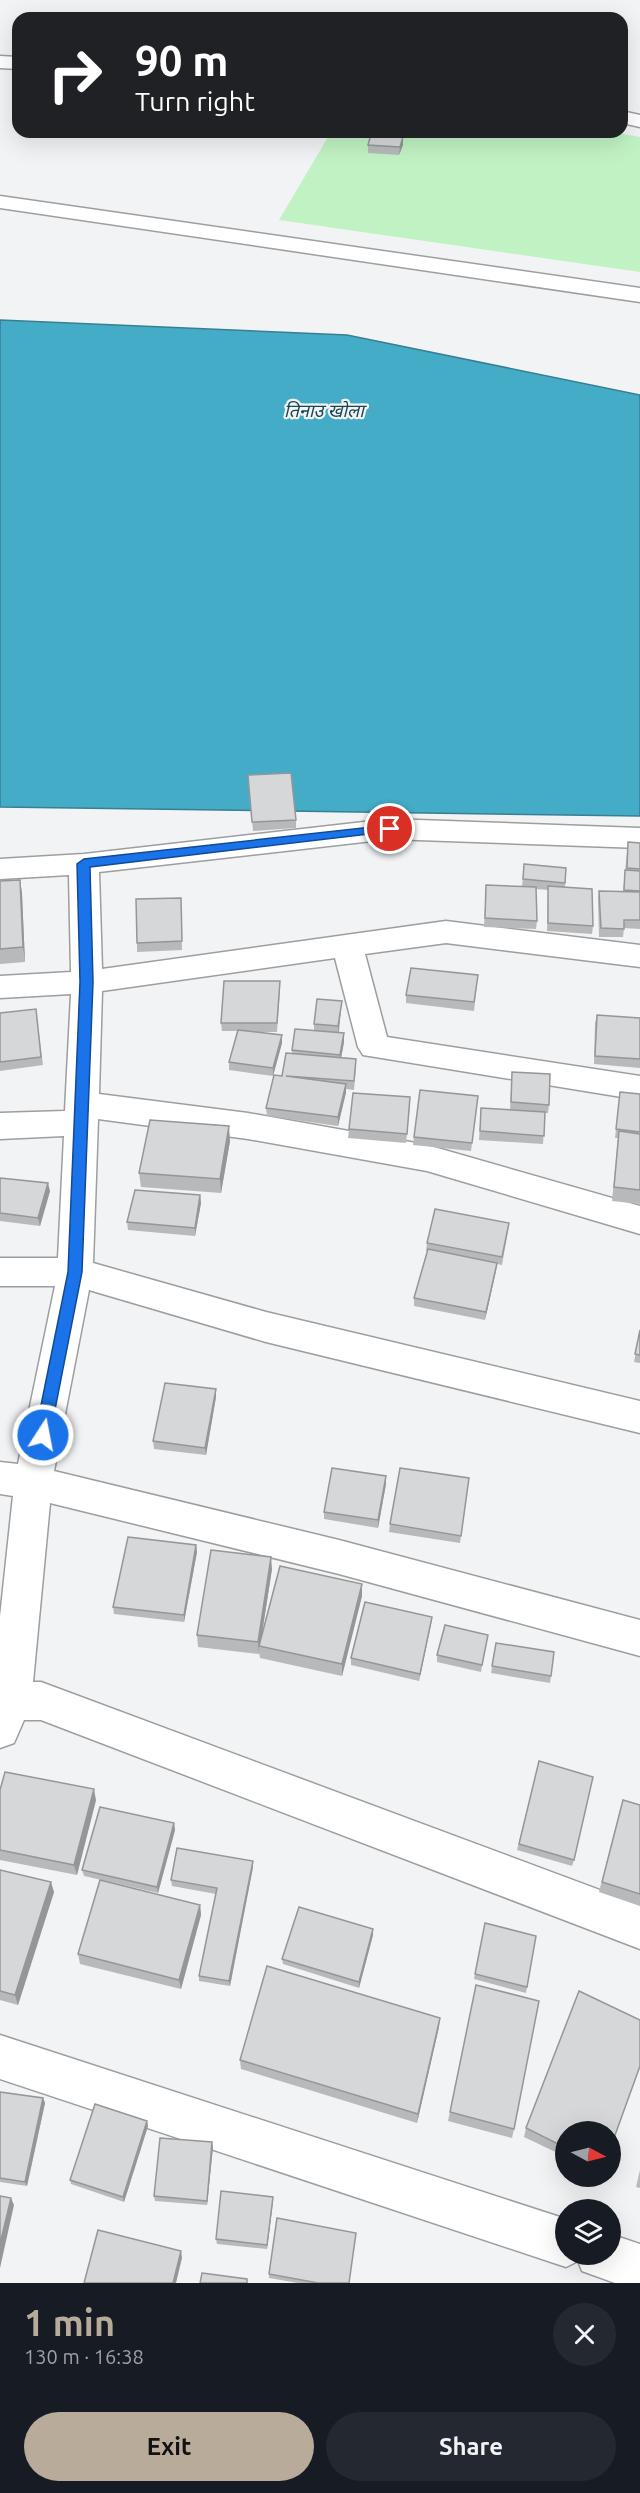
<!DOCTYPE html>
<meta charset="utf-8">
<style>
:root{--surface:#171b24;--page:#242831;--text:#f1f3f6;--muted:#9ea1a6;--accent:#b8ab9a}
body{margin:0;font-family:Ubuntu,"Noto Sans Devanagari",sans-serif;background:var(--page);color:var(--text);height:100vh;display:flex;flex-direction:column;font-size:22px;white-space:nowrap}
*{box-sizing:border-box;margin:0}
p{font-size:20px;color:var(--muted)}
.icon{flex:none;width:33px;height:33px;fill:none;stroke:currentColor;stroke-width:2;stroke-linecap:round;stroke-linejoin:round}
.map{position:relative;height:2283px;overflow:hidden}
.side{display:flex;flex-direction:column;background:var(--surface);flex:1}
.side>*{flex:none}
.top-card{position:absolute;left:12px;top:12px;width:616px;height:126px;border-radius:18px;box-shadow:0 6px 24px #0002;background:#202124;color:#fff;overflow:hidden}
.needle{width:39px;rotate:97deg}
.controls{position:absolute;left:555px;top:2121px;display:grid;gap:12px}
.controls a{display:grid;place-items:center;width:66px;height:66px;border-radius:50%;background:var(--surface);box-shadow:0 6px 24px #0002;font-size:30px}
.pin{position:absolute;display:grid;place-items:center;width:51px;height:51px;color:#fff;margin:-26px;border:3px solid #fff;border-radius:50%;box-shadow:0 2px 6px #0007}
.me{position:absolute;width:66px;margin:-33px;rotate:11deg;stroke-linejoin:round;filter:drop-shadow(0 0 4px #0008)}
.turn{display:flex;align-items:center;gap:21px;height:126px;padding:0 24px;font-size:27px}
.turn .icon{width:78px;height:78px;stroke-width:2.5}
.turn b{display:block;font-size:42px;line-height:51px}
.round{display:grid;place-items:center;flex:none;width:63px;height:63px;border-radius:32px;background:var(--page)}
.overview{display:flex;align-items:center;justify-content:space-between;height:102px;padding:0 24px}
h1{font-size:36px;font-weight:600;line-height:45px;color:var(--accent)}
.primary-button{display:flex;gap:12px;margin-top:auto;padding:12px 24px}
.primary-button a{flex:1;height:69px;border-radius:36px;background:var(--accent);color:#111;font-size:24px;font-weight:600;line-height:69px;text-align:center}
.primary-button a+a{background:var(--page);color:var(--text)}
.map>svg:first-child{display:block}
</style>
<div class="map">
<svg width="640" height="2283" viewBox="0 0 640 2283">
<rect width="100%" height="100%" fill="#f1f3f5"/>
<!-- green -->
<polygon fill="#c1f2c4" points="331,132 612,132 640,137 640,272 279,220"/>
<!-- water -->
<polygon fill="#45acc7" stroke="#377f92" stroke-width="1.5" points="0,320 347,335 640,395 640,816 0,807"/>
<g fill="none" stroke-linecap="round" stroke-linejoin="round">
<!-- minor casing -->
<g stroke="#9c9e9f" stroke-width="3">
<g id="minor">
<polygon points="0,56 18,57 18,69 0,68"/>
<polygon points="622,111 640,115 640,127 622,123"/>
<polygon points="0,196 640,288 640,302 0,208"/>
<polygon points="390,819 640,828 640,848 390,839 99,872 102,969 446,921 640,945 640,967 446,943 365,954 387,1037 640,1076 640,1100 363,1055 358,1047 335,958 102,991 99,1094 248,1113 427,1145 640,1206 640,1234 427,1171 248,1139 98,1119 93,1263 266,1312 640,1401 640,1433 266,1342 89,1290 54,1471 339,1540 640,1620 640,1656 339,1574 50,1503 33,1682 41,1682 640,1905 640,1949 41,1720 24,1720 14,1743 0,1748 0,1617 13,1496 0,1494 0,1462 18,1464 55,1286 0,1286 0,1258 58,1258 64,1136 0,1139 0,1113 65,1111 71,994 0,998 0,976 71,972 69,875 0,879 0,859 84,854"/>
<polygon points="0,2035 566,2219 566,2254 610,2254 610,2234 640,2244 640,2283 615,2283 582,2271 578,2261 566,2267 0,2079"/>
</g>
</g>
<!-- minor -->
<use href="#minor" fill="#fff" fill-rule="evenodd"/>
</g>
<!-- wall -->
<g fill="#b7b9bb">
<polygon points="403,137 403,145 399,155 368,153 368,145"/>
<polygon points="248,775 296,820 296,828 253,831"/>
<polygon points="628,842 640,843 640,929 624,928 623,937 599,937 598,899 599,891 623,892"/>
<polygon points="524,864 566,868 565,887 593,926 592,934 547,931 548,890 536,889 537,921 536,929 484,927 486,885 522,887"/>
<polygon points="20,880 22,894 25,962 0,964 0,881"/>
<polygon points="181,906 182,950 137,952 137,943"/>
<polygon points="478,975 474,1011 406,1003 406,995"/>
<polygon points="280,990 277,1032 255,1032 282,1043 273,1076 229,1070 229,1062 237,1031 222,1031 221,1023"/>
<polygon points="36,1009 43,1065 0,1071 0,1013"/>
<polygon points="341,1009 339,1033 344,1033 344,1042 341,1057 356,1067 354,1090 346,1089 338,1126 267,1116 266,1108 282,1076 292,1053 292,1050 314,1030 314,1024"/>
<polygon points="597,1015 640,1018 640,1068 594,1064 595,1023"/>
<polygon points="512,1072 549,1105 548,1113 545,1113 543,1144 479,1140 481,1108 510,1110"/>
<polygon points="620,1092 640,1094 640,1204 612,1201 618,1138 615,1138"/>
<polygon points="478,1096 471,1151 413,1145 414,1137"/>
<polygon points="410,1105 406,1143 348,1138 349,1129"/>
<polygon points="230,1141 221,1193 141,1187 139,1173"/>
<polygon points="0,1178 50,1191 40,1226 0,1221"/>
<polygon points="200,1195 201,1203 195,1236 128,1230 127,1222"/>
<polygon points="508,1231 502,1265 497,1264 485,1320 414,1306 414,1298 427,1251 426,1251 427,1243"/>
<polygon points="640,1329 640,1363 634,1362"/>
<polygon points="216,1397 206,1455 154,1449 153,1441"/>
<polygon points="386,1476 386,1484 378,1528 324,1519 324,1512"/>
<polygon points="469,1478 460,1543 389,1532 390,1524"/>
<polygon points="196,1545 197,1552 184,1622 114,1614 113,1607"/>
<polygon points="272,1569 262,1634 362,1596 342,1676 260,1658 259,1652 259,1654 198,1647 197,1635"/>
<polygon points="432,1617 431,1624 419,1681 351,1665 351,1658"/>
<polygon points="488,1635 481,1672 437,1662 437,1655"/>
<polygon points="496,1643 551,1676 550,1683 491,1673"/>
<polygon points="539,1761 574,1860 572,1866 517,1850"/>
<polygon points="0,1790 96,1800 77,1875 0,1860"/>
<polygon points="640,1805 640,1906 599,1892 620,1810"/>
<polygon points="174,1823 175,1830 158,1893 84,1876 82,1870"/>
<polygon points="253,1861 253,1867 230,1986 199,1981 199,1976 216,1894 172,1886 171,1880"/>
<polygon points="0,1870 54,1892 18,2005 0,2000"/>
<polygon points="200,1905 201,1915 181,1989 80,1964 78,1954"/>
<polygon points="485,1923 527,1987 526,1993 474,1979"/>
<polygon points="373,1935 359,1988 283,1964 282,1959"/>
<polygon points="476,1985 514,2129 512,2138 448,2121"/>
<polygon points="439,2027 417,2123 241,2069 240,2060"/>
<polygon points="0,2092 43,2098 45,2103 27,2186 0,2182"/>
<polygon points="147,2121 148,2126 124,2202 71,2184 70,2180"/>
<polygon points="526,2128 566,2132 566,2157 524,2137"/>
<polygon points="213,2147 207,2205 155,2201 154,2196"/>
<polygon points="640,2170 640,2188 636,2187"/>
<polygon points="273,2201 267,2249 217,2244 216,2239"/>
<polygon points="269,2274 349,2283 298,2283 269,2278"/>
</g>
<!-- shaded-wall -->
<g fill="#959698">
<polygon points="403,137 403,145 399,155 400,147"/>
<polygon points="20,880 22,894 25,962 23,947"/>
<polygon points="342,1001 341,1009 338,1035 338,1026"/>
<polygon points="344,1033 344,1042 340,1064 340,1055"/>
<polygon points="282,1035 282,1043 273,1076 273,1068"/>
<polygon points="346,1084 346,1093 338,1126 338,1117"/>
<polygon points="229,1126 230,1141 221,1193 220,1179"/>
<polygon points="48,1183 50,1191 40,1226 38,1218"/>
<polygon points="200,1195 201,1203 195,1236 195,1228"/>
<polygon points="497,1263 496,1271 485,1320 486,1312"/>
<polygon points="216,1389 216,1397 206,1455 205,1448"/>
<polygon points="386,1476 386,1484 378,1528 378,1520"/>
<polygon points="196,1545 197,1552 184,1622 184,1615"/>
<polygon points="271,1557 272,1569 260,1646 259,1646 259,1654 258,1642"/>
<polygon points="362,1584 362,1596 342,1676 342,1664"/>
<polygon points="432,1617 431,1624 419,1681 420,1674"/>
<polygon points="94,1789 96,1800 77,1875 74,1865"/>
<polygon points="174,1823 175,1830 158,1893 157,1887"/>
<polygon points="253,1861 253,1867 230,1986 229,1981"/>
<polygon points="51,1882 54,1892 18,2005 15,1995"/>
<polygon points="200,1905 201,1915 181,1989 179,1980"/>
<polygon points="373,1929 373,1935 359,1988 359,1982"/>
<polygon points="440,2018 439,2027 417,2123 418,2114"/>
<polygon points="43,2098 45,2103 27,2186 25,2182"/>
<polygon points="147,2121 148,2126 124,2202 123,2197"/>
<polygon points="212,2142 213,2147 207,2205 207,2201"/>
<polygon points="273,2197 273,2201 267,2249 267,2245"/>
<polygon points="11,2198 14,2205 0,2268 0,2244"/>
<polygon points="181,2251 182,2258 176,2283 173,2283"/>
</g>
<!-- building -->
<g fill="#d5d7d9" stroke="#959698" stroke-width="1.5">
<polygon points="371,134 403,137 400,147 368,145"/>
<polygon points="291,773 296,820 252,822 248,775"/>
<polygon points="628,842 640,843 640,869 627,868"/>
<polygon points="524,864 566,868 565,883 523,879"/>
<polygon points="625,870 640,871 640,891 624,890"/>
<polygon points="20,880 23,947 0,949 0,881"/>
<polygon points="486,885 536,887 537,921 485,918"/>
<polygon points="548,886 592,889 593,926 548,923"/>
<polygon points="599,891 640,892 640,920 624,920 624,929 601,928"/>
<polygon points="181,898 182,941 137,943 136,899"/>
<polygon points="411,968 478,975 474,1002 406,995"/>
<polygon points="224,981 280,981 277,1023 221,1023"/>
<polygon points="317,999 342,1001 338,1026 314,1024"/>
<polygon points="36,1009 41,1057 0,1062 0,1013"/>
<polygon points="597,1015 640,1018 640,1059 595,1056"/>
<polygon points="295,1029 344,1033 340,1055 292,1050"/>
<polygon points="238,1030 282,1035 273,1068 229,1062"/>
<polygon points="286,1053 356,1059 354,1081 286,1076 346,1084 338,1117 266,1108 274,1075 282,1076"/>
<polygon points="512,1072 550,1074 549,1105 511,1102"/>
<polygon points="420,1090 478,1096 472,1143 414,1137"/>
<polygon points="620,1092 640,1094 640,1132 616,1129"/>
<polygon points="353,1093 410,1097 407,1134 349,1129"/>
<polygon points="481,1108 545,1112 544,1136 480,1131"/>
<polygon points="150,1120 229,1126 220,1179 139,1173"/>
<polygon points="619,1131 640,1134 640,1190 614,1187"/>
<polygon points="0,1178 48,1183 38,1218 0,1213"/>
<polygon points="135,1190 200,1195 195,1228 127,1222"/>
<polygon points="435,1209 509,1223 502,1257 427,1243"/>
<polygon points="428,1249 497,1263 486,1312 414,1298"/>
<polygon points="640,1330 640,1355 635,1354"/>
<polygon points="165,1383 216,1389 205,1448 153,1441"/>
<polygon points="332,1468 386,1476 378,1520 324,1512"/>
<polygon points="400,1468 469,1478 461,1536 390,1524"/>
<polygon points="128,1537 196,1545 184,1615 113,1607"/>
<polygon points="211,1550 271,1557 258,1642 197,1635"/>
<polygon points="280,1566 362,1584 342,1664 259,1646"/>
<polygon points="365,1602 432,1617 420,1674 351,1658"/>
<polygon points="445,1625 488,1635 482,1665 437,1655"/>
<polygon points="496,1643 554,1652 551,1676 492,1666"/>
<polygon points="539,1761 593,1777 574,1860 519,1844"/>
<polygon points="5,1772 94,1789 74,1865 0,1850 0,1790"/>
<polygon points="623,1800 640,1805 640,1894 602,1882"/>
<polygon points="100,1807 174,1823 157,1887 82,1870"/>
<polygon points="177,1848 253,1861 229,1981 199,1976 217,1888 171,1880"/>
<polygon points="0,1870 51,1882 15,1995 0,1991"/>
<polygon points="100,1880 200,1905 179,1980 78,1954"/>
<polygon points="299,1907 373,1929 359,1982 282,1959"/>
<polygon points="485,1923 536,1936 527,1987 475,1974"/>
<polygon points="267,1966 440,2018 418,2114 240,2060"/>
<polygon points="476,1985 539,2001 514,2129 450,2112"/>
<polygon points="579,1991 640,2020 640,2066 610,2149 610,2132 566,2132 566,2148 526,2128"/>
<polygon points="0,2092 43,2098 25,2182 0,2178"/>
<polygon points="95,2104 147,2121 123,2197 70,2180"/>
<polygon points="160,2138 212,2142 207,2201 154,2196"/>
<polygon points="221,2191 273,2197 267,2245 216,2239"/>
<polygon points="0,2196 11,2198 0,2244"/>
<polygon points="277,2218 356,2233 349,2283 318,2283 269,2274"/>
<polygon points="98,2230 181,2251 173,2283 84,2283"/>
<polygon points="202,2273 247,2279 247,2283 200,2283"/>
</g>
<!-- route -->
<polygon fill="#1a73e8" stroke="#114b97" stroke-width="1.5" points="390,825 396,829 394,831 90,867 93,982 82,1272 50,1435 43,1442 37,1440 35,1435 68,1272 80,982 77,864 84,859"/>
<g text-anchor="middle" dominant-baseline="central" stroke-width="4.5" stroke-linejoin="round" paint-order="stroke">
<!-- far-water labels -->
<g font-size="18" font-style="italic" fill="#184551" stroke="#f1f3f5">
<text x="324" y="410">तिनाउ खोला</text>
</g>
</g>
</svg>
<div class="controls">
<a><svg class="needle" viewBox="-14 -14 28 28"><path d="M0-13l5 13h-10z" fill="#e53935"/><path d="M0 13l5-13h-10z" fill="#9ea1a6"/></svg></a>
<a><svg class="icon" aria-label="layers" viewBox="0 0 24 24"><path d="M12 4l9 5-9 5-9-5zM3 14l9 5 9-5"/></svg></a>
</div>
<div class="pin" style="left:390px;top:829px;background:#d93025"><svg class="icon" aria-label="arrive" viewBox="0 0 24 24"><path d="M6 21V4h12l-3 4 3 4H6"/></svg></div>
<svg class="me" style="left:43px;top:1435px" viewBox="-20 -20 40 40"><circle r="17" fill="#1a73e8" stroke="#fff" stroke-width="3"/><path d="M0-11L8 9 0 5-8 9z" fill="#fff"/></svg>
<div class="top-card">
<div class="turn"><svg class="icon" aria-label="right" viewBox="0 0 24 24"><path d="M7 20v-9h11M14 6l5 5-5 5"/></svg><div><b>90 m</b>Turn right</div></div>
</div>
</div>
<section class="side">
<div class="overview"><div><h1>1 min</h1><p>130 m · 16:38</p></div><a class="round"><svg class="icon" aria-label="close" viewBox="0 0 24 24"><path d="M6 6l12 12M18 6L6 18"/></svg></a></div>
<div class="primary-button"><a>Exit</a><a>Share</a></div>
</section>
